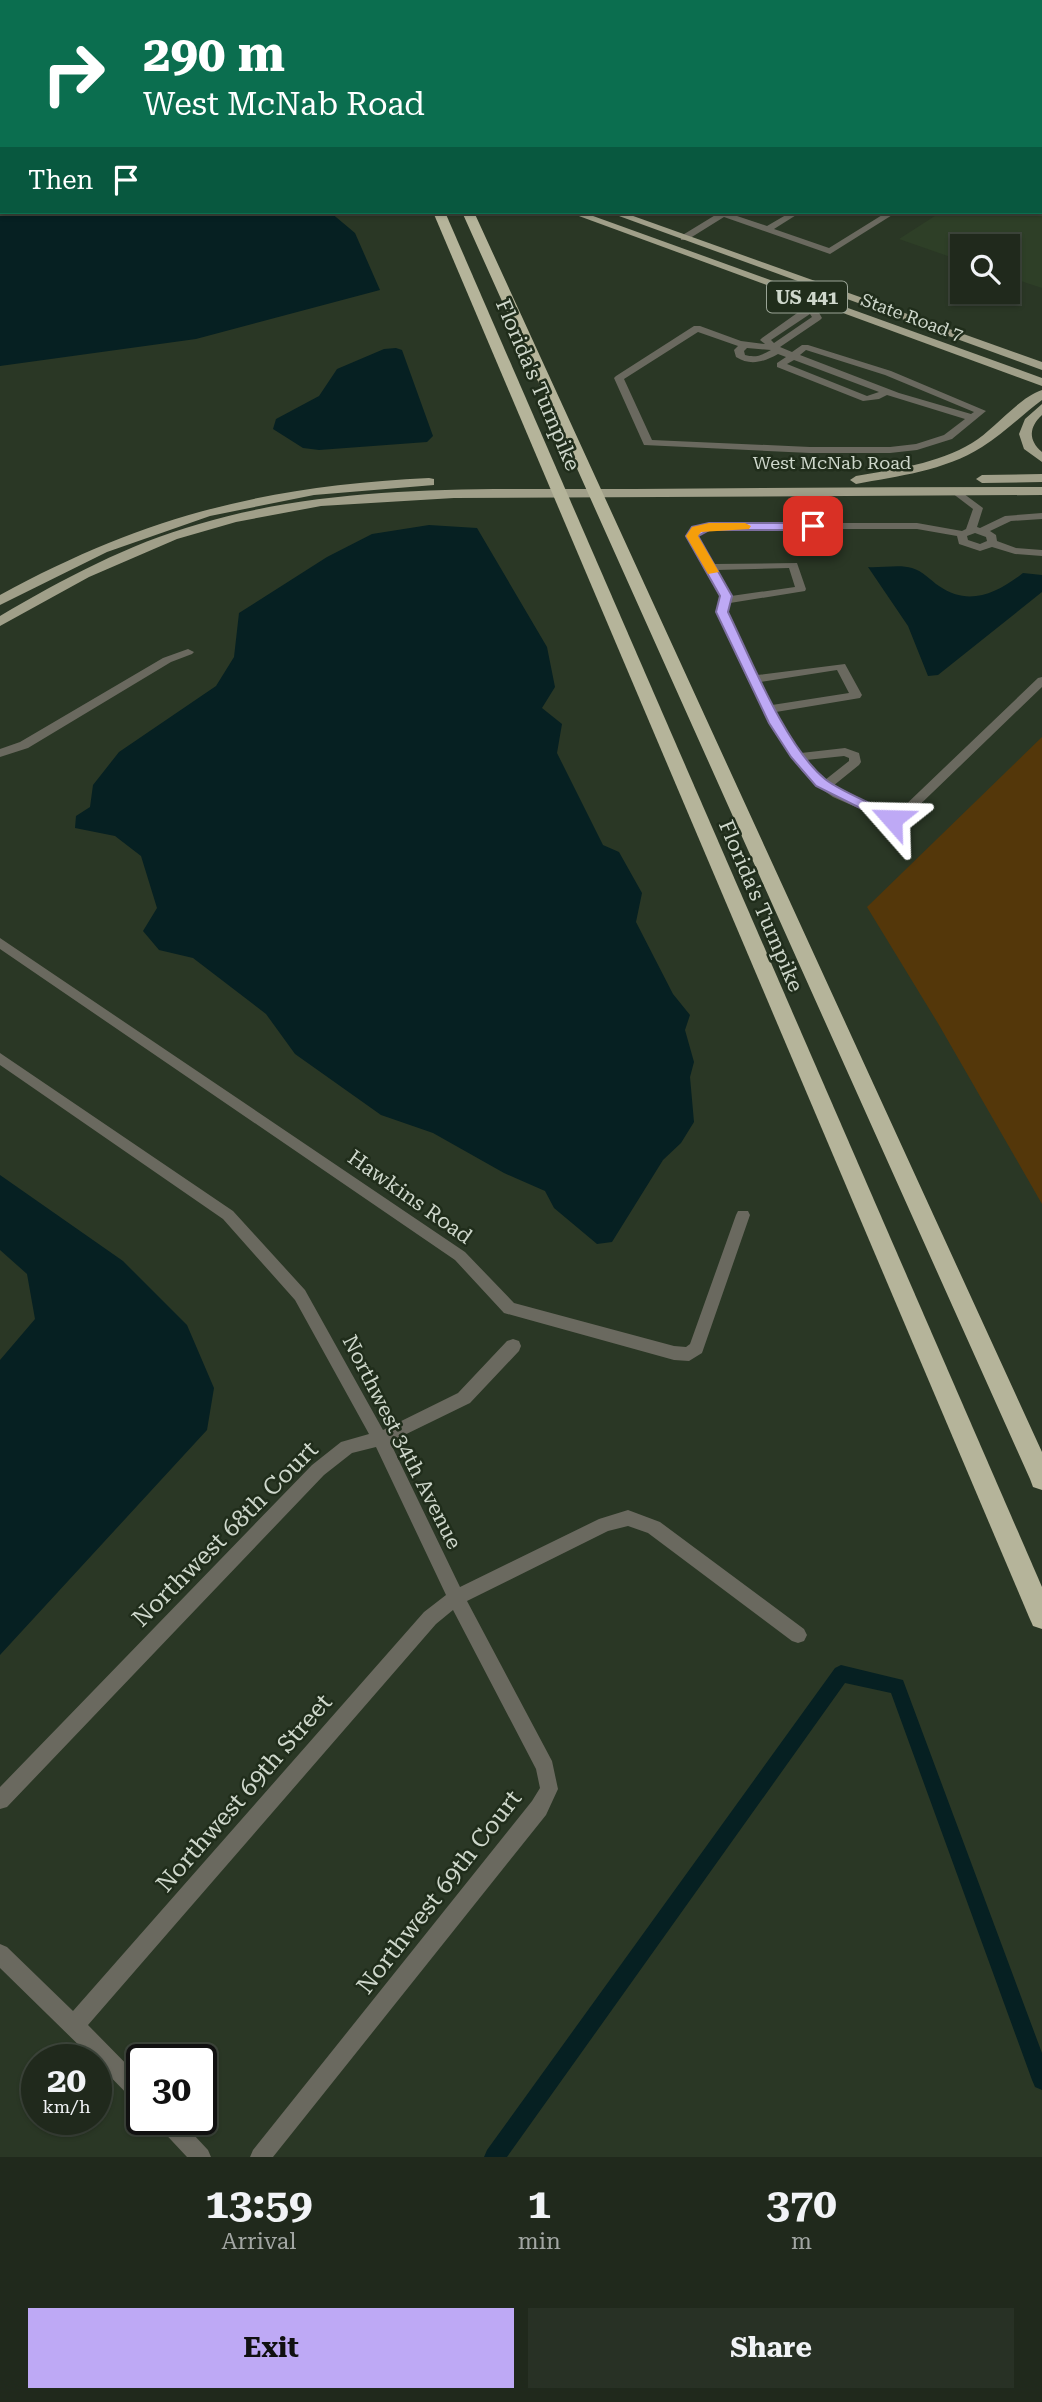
<!DOCTYPE html>
<style>
:root{--surface:#20291c;--page:#283125;--text:#f1f3f6;--muted:#a2a6a3;--line:#3d453b;--accent:#bea9f5}
body{margin:0;font-family:"Roboto Serif",serif;background:var(--page);color:var(--text);height:100vh;display:flex;flex-direction:column;font-size:26px;white-space:nowrap}
*{box-sizing:border-box;margin:0}
p{font-size:23px;color:var(--muted)}
.icon{flex:none;width:38px;height:38px;fill:none;stroke:currentColor;stroke-width:2;stroke-linecap:round;stroke-linejoin:round}
.map{position:relative;height:2157px;overflow:hidden}
.drawer{display:flex;flex-direction:column;background:var(--surface);flex:1}
.drawer>*{flex:none}
.top-card{position:absolute;left:0px;top:0px;width:1043px;height:214px;box-shadow:0 2px 5px #0004,0 0 0 2px var(--line);background:#0b6e4f;color:#fff;overflow:hidden}
.controls{position:absolute;left:950px;top:234px;display:grid;gap:14px}
.controls a{display:grid;place-items:center;width:70px;height:70px;border-radius:0px;background:var(--surface);box-shadow:0 2px 5px #0004,0 0 0 2px var(--line);font-size:35px}
.speed{position:absolute;left:21px;top:2044px;display:flex;gap:14px;font-size:35px;font-weight:700;text-align:center}
.speed>*{display:grid;place-content:center;width:91px;height:91px;border-radius:50%;background:var(--surface);box-shadow:0 2px 5px #0004,0 0 0 2px var(--line);line-height:1}
.speed small{font-size:18px;font-weight:400}
.speed .limit{border:4px solid #111;border-radius:10px;background:#fff;color:#111}
.pin{position:absolute;display:grid;place-items:center;width:60px;height:60px;color:#fff;margin:-30px;border-radius:14px;box-shadow:0 4px 10px #0006}
.me{position:absolute;width:77px;margin:-38px;rotate:295deg;stroke-linejoin:round;filter:drop-shadow(0 0 5px #0008)}
.turn{display:flex;align-items:center;gap:24px;height:147px;padding:0 28px;font-size:32px}
.turn .icon{width:91px;height:91px;stroke-width:2.5}
.turn b{display:block;font-size:49px;line-height:60px}
.then{display:flex;align-items:center;height:66px;padding:0 28px;background:#0003;gap:14px;font-size:26px}
.eta{display:flex;justify-content:space-evenly;align-items:center;height:119px;text-align:center}
.eta b{font-size:42px;font-weight:700;line-height:49px}
.cta{display:flex;gap:14px;margin-top:auto;padding:14px 28px}
.cta a{flex:1;height:80px;border-radius:0px;background:var(--accent);color:#111;font-size:28px;font-weight:700;line-height:80px;text-align:center}
.cta a+a{background:var(--page);color:var(--text)}
.map>svg:first-child{display:block}
</style>
<div class="map">
<svg width="1042" height="2157" viewBox="0 0 1042 2157">
<rect width="100%" height="100%" fill="#2a3725"/>
<!-- built -->
<polygon fill="#2e3f27" points="1042,142 1042,288 1008,277 1008,247 962,247 962,261 899,239 941,212 1041,212"/>
<!-- green -->
<polygon fill="#54370a" points="1042,737 1042,1204 939,1025 867,907"/>
<!-- water -->
<g fill="#062022">
<polygon points="0,127 2,212 330,212 355,233 380,290 196,339 0,366"/>
<polygon points="396,348 402,350 433,436 427,442 319,450 303,448 273,429 276,419 319,396 337,369 384,349"/>
<polygon points="429,525 477,528 547,647 555,687 542,708 562,724 557,753 603,845 619,852 642,893 636,922 673,994 690,1015 685,1030 694,1062 690,1077 694,1122 681,1143 663,1160 612,1242 597,1244 554,1208 545,1191 504,1173 433,1133 381,1115 295,1054 266,1014 193,958 159,950 143,931 157,908 141,856 115,836 75,828 76,816 90,807 93,785 119,752 216,686 234,657 239,613 327,557 372,534"/>
<path d="M868,567c13,1 32,-3 44,1 11,3 18,12 27,18 30,21 58,7 84,-13l19,2v17l-104,83 -10,1 -20,-50z"/>
<polygon points="0,1175 123,1261 187,1325 214,1388 207,1430 0,1655 0,1360 35,1319 27,1274 0,1250"/>
</g>
<g fill="none" stroke-linecap="round" stroke-linejoin="round">
<!-- canal -->
<polygon fill="#062022" fill-rule="evenodd" points="841,1665 903,1680 1042,2053 1042,2090 1035,2087 1032,2080 891,1693 845,1683 507,2157 484,2157 487,2150 835,1668"/>
<!-- minor -->
<g fill="#6a695f" fill-rule="evenodd">
<polygon points="130,0 142,2 132,2"/>
<polygon points="225,0 238,2 227,2"/>
<polygon points="272,0 280,0 280,2 273,2"/>
<polygon points="453,0 461,0 461,2 454,2"/>
<polygon points="540,0 548,0 548,2 541,2"/>
<polygon points="627,0 635,0 635,2 628,2"/>
<polygon points="715,0 724,0 725,2 717,2"/>
<polygon points="825,0 834,0 824,2"/>
<polygon points="896,0 909,2 898,2"/>
<polygon points="1021,0 1033,2 1023,2"/>
<rect x="1041" y="4" width="1" height="5"/>
<polygon points="1042,46 1042,51 1041,51 1041,46"/>
<rect x="1041" y="117" width="1" height="4"/>
<rect x="1041" y="142" width="1" height="5"/>
<polygon points="714,212 725,212 767,226 791,212 801,212 774,229 829,248 887,212 897,212 830,254 724,217 687,240 681,240 681,236 717,214"/>
<path d="M819,305l5,3 -6,3 4,7 -2,2 -40,27 12,5 10,-7h6l83,26 95,40 -34,28 -35,11 -27,3h-80l-166,-8 -30,-67 2,-2 78,-50h6l41,15 24,3 -5,-4 2,-2 38,-27zM810,314l2,3 -38,26 -3,-3zM698,332l40,14 -4,4 2,7c14,9 28,5 42,-3l8,3 -9,6v4l86,34 16,-2 8,-4 78,24 -21,16 -28,9 -26,3h-80l-158,-7 -28,-61zM747,348l24,2c-9,5 -15,8 -26,5l-1,-4zM806,350l79,25 89,37 -3,2 -72,-21 -99,-38zM794,360l85,32 -12,4 -80,-32z"/>
<path d="M956,488l27,20 -6,19 3,1 25,-12 37,-3v6l-31,2 -21,10 6,4 1,6 19,7 26,2v6l-27,-2 -23,-7 -12,4 -21,-7 -2,-8 -40,-7h-208l-9,2 -3,5 16,28 84,-1 9,26 -1,2 -75,12 -2,9 29,63 88,-11 17,31 -2,3 -84,14 25,41 44,-5 14,5 2,9 -2,3 -26,21 60,28 4,-1 141,-135 4,-1v10l-137,132 -13,4 -59,-26 -16,-11 -15,-15 -30,-44 -25,-49 -31,-66 5,-16 -34,-60 5,-9 17,-4h208l45,8 4,-2 7,-20 -21,-16v-4zM975,533l11,4 1,4 -7,3 -12,-4 -1,-4zM789,568l6,19 -64,9 -14,-26zM837,670l12,23 -77,12 -12,-23zM844,756l5,2v3l-24,19 -19,-20z"/>
<polygon points="188,649 194,652 192,654 171,662 28,748 0,757 0,749 20,742 163,658"/>
<polygon points="0,938 465,1252 514,1303 674,1346 686,1347 690,1344 736,1215 738,1211 748,1211 750,1215 702,1353 689,1361 674,1360 504,1313 455,1260 0,949"/>
<polygon points="0,1053 233,1211 305,1290 383,1430 458,1393 507,1341 513,1339 519,1341 521,1346 519,1351 470,1403 390,1442 460,1587 599,1519 628,1510 660,1522 804,1629 807,1635 804,1641 798,1643 792,1641 648,1533 628,1526 608,1531 467,1601 552,1761 558,1789 546,1815 273,2157 250,2157 253,2150 532,1801 540,1788 536,1769 453,1610 436,1624 88,2025 142,2080 142,2105 135,2102 96,2062 96,2060 94,2060 0,1968 0,1944 7,1947 73,2011 424,1612 446,1595 376,1447 352,1453 324,1475 7,1807 0,1809 0,1787 312,1465 341,1442 369,1434 295,1300 223,1219 0,1065"/>
<polygon points="155,2119 179,2119 208,2150 211,2157 187,2157 158,2126"/>
</g>
<!-- tertiary -->
<g fill="#6a695f" fill-rule="evenodd">
<polygon points="844,0 854,0 852,2"/>
<polygon points="863,0 873,0 871,2"/>
</g>
<!-- primary -->
<g fill="#a09f89" fill-rule="evenodd">
<polygon points="0,0 4,2 2,2 2,7"/>
<polygon points="19,0 30,0 31,2 20,2"/>
<polygon points="568,212 582,212 1042,378 1042,386"/>
<polygon points="608,212 622,212 1042,362 1042,370"/>
<path d="M1042,390v10c-20,15 -39,34 -60,47 -38,24 -84,29 -126,37l-6,-4 6,-4c39,-7 81,-12 116,-33 23,-14 46,-45 70,-53z"/>
<path d="M1042,404v11c-13,12 -14,25 0,37v10l-18,-13 -5,-15 6,-15z"/>
<polygon points="1042,474 1042,482 982,483 976,479 982,475"/>
<path d="M429,478l5,1v6l-120,10 -104,21 -103,36 -107,53v-10c145,-79 265,-109 429,-117z"/>
<path d="M1042,487v8l-588,3 -133,8 -85,16 -59,17 -88,38 -89,49v-10c63,-37 128,-72 199,-92 141,-42 290,-34 436,-35 136,-1 271,-2 407,-2z"/>
</g>
<!-- motorway -->
<g fill="#b5b49a" fill-rule="evenodd">
<polygon points="341,0 351,0 352,2 342,2"/>
<rect x="365" y="0" width="10" height="2"/>
<polygon points="433,212 445,212 1042,1587 1042,1629 1033,1626 1029,1617"/>
<polygon points="462,212 474,212 1042,1452 1042,1490 1033,1487 1030,1479"/>
</g>
</g>
<!-- route -->
<path fill="#bea9f5" stroke="#7c6e9f" stroke-width="2" d="M709,523h104l6,3 -6,4h-104l-11,6 34,60 -4,16c23,47 57,134 97,167 16,13 53,27 72,37v6h-9l-72,-36 -25,-29 -22,-34 -53,-111 4,-16 -34,-60 6,-9z"/>
<!-- slow -->
<polygon fill="#f59e0b" points="745,523 751,526 749,529 701,532 698,536 719,572 708,574 686,536 692,527 709,523"/>
<g text-anchor="middle" dominant-baseline="central" stroke-width="5" stroke-linejoin="round" paint-order="stroke">
<!-- far-street labels -->
<g font-size="18" fill="#ced7cb" stroke="#202d1b">
<text transform="translate(912 317) rotate(20)">State Road 7</text>
<text x="832" y="462">West McNab Road</text>
</g>
<!-- shield labels -->
<rect fill="#202d1b" stroke="#9aa496" stroke-width="2" x="767" y="281.5" width="80" height="31" rx="5"/>
<g font-size="19" font-weight="bold" fill="#ced7cb">
<text x="807" y="297">US 441</text>
</g>
<!-- street labels -->
<g font-size="21" fill="#ced7cb" stroke="#202d1b">
<text transform="translate(538 385) rotate(67)">Florida's Turnpike</text>
<text transform="translate(761 906) rotate(67)">Florida's Turnpike</text>
<text transform="translate(410 1197) rotate(35)">Hawkins Road</text>
<text transform="translate(402 1442) rotate(63)">Northwest 34th Avenue</text>
</g>
<!-- near-street labels -->
<g font-size="24" fill="#ced7cb" stroke="#202d1b">
<text transform="translate(225 1534) rotate(-45)">Northwest 68th Court</text>
<text transform="translate(244 1793) rotate(-49)">Northwest 69th Street</text>
<text transform="translate(439 1892) rotate(-52)">Northwest 69th Court</text>
</g>
</g>
</svg>
<div class="controls">
<a><svg class="icon" aria-label="search" viewBox="0 0 24 24"><circle cx="10" cy="10" r="6"/><path d="M15 15l6 6"/></svg></a>
</div>
<div class="speed"><div>20<small>km/h</small></div><div class="limit">30</div></div>
<div class="pin" style="left:813px;top:526px;background:#d93025"><svg class="icon" aria-label="arrive" viewBox="0 0 24 24"><path d="M6 21V4h12l-3 4 3 4H6"/></svg></div>
<svg class="me" style="left:892px;top:819px" viewBox="-20 -20 40 40"><path d="M0-17L14 15 0 8-14 15z" fill="#bea9f5" stroke="#fff" stroke-width="4"/></svg>
<div class="top-card">
<div class="turn"><svg class="icon" aria-label="right" viewBox="0 0 24 24"><path d="M7 20v-9h11M14 6l5 5-5 5"/></svg><div><b>290 m</b>West McNab Road</div></div>
<div class="then">Then<svg class="icon" aria-label="arrive" viewBox="0 0 24 24"><path d="M6 21V4h12l-3 4 3 4H6"/></svg></div>
</div>
</div>
<section class="drawer">
<div class="eta">
<div><b>13:59</b><p>Arrival</p></div>
<div><b>1</b><p>min</p></div>
<div><b>370</b><p>m</p></div>
</div>
<div class="cta"><a>Exit</a><a>Share</a></div>
</section>
